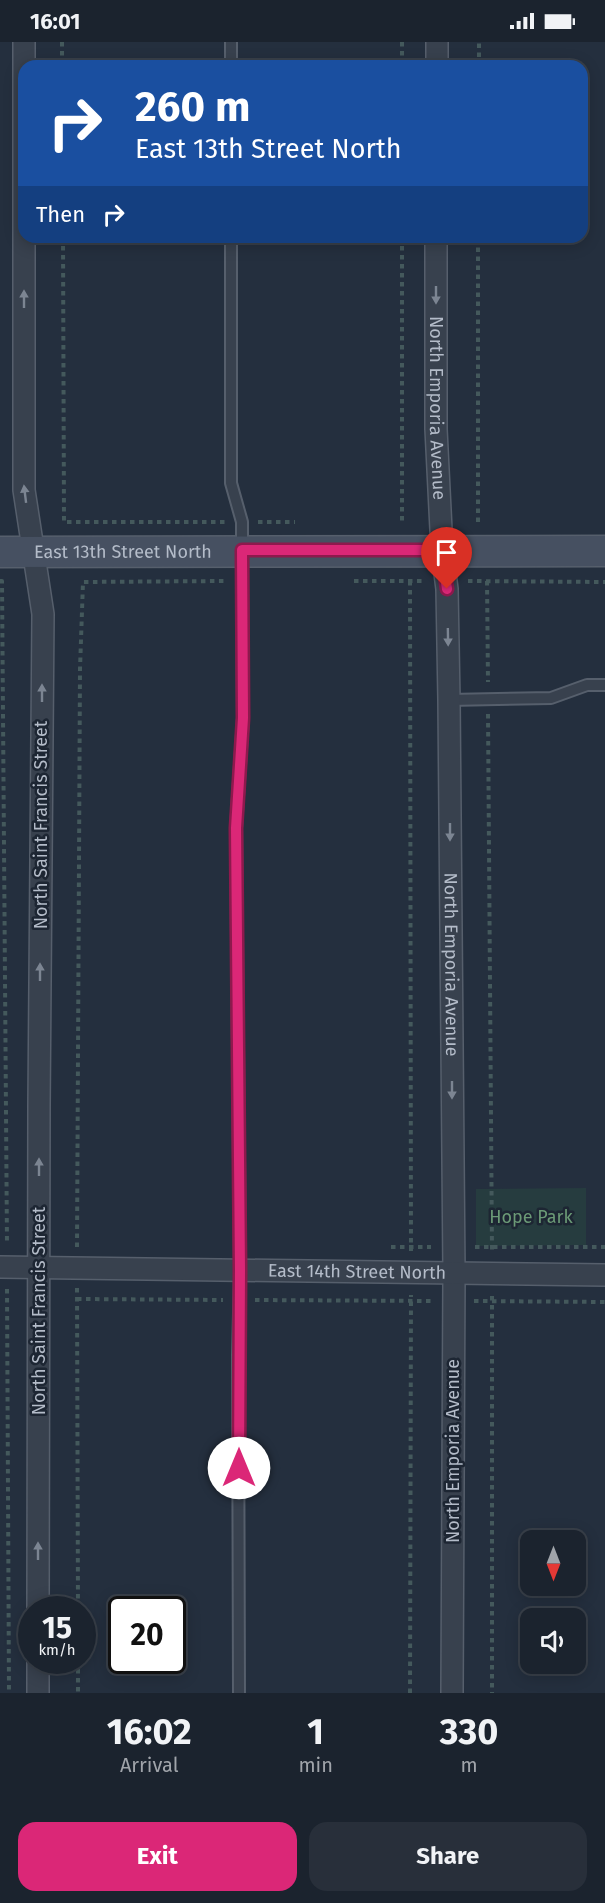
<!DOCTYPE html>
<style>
:root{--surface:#1b232e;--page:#282f3a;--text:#f1f3f6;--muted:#a0a4aa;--line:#39404a;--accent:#db2777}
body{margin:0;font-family:"Fira Sans",sans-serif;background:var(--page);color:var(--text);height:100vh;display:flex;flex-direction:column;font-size:22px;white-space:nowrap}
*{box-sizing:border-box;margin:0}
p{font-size:20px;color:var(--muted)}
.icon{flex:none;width:33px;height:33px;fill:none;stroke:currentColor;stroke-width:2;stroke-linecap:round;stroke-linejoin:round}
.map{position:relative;height:1651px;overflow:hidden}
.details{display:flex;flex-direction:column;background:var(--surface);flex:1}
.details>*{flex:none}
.top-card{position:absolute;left:18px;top:18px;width:570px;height:183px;border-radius:18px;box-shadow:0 3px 15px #0003,0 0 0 2px var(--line);background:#1a4fa0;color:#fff;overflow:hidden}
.needle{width:39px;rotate:180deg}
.controls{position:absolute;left:520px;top:1488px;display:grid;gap:12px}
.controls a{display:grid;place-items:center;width:66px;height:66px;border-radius:12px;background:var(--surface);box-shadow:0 3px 15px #0003,0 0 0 2px var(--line);font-size:30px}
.speed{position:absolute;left:18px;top:1554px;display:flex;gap:12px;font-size:30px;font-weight:700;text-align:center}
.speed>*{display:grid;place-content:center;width:78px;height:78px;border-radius:50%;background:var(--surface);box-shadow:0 3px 15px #0003,0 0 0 2px var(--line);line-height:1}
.speed small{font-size:15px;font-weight:400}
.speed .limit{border:3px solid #111;border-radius:9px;background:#fff;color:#111}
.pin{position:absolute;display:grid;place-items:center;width:51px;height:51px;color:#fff;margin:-62px -26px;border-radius:50% 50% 50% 0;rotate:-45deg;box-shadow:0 0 6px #0007}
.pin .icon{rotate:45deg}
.me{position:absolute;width:66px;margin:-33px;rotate:0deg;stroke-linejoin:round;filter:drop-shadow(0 0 4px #0008)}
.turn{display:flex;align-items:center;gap:21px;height:126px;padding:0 18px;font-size:27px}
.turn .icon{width:78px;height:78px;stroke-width:2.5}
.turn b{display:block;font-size:42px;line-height:51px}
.then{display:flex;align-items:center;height:57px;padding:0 18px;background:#0003;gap:12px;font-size:22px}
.eta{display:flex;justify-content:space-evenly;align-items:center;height:102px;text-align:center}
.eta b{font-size:36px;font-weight:700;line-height:42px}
.cta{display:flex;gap:12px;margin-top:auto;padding:12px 18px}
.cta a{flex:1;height:69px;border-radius:18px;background:var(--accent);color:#fff;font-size:24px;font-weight:700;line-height:69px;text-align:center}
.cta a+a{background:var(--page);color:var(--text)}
.status{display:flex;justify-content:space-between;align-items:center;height:42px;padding:0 30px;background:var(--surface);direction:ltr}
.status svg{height:16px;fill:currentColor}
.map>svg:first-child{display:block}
</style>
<div class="status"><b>16:01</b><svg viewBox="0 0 49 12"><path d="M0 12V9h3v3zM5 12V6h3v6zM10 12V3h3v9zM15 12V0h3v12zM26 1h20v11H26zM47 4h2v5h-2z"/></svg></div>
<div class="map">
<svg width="605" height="1651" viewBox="0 0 605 1651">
<rect width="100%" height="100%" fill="#242f3e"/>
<!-- green -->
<polygon fill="#263c3f" points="586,1146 586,1203 476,1204 476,1147"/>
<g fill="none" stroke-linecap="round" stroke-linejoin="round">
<!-- lane casing -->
<g stroke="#565f6c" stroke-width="14">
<g id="lane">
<polyline points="231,24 231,0"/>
<polyline points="231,195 231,441 242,480 242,539 243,676 236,786 240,1228 238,1313 239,1651"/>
<polyline points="449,658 551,656 587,643 605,643"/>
</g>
</g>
<!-- street casing -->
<g stroke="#565f6c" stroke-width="24">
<g id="street">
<polyline points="24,0 24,448 43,572 39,1064 38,1568"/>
<polyline points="437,24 437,0"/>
<path id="s1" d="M436,195v192l6,121 5,39 2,111 5,573 -2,420"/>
<path id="s2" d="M0,1225l605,8"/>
<polyline points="38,1651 38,1618"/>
</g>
</g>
<!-- secondary casing -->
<g stroke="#565f6c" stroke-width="33">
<g id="secondary">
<path id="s3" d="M0,510l605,-1"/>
</g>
</g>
<!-- path -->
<g stroke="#44595c" stroke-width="4" stroke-dasharray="4.5 4.5" stroke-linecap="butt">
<polyline points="62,0 62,24"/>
<polyline points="402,0 402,24"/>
<polyline points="479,24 479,0"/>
<polyline points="63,195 64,480 226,480"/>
<polyline points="402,195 402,480"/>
<polyline points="258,480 295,480"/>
<polyline points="478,480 478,195"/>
<polyline points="0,539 2,539 7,1203"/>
<polyline points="354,539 424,539"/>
<polyline points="410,539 411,1209"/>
<polyline points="468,539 605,540"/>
<polyline points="487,539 488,640"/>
<polyline points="488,672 492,1210"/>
<polyline points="77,1205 80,627 83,540 226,539"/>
<polyline points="391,1205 431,1205"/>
<polyline points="475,1205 605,1205"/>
<polyline points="77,1246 78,1568"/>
<polyline points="7,1247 9,1651"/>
<polyline points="492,1254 492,1651"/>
<polyline points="77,1257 223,1258"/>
<polyline points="255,1258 433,1259"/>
<polyline points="474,1259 605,1260"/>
<polyline points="78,1618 78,1651"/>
<polyline points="410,1651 411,1253"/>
</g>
<!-- lane -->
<use href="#lane" stroke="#38414e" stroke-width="10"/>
<!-- street -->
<use href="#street" stroke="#38414e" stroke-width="21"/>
<!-- secondary -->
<use href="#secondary" stroke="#465061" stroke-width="30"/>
</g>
<!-- one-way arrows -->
<defs><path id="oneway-solid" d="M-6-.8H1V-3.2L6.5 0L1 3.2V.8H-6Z" transform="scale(1.5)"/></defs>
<g fill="#7c8592">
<use href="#oneway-solid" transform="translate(436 253) rotate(90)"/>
<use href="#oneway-solid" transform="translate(24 257) rotate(-90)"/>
<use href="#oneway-solid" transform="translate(25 452) rotate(-97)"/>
<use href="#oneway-solid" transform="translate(448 595) rotate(89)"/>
<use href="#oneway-solid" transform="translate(42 651) rotate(-90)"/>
<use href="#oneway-solid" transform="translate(450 790) rotate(90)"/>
<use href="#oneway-solid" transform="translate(40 930) rotate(-90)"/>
<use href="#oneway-solid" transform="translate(452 1048) rotate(90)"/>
<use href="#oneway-solid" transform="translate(39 1125) rotate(-90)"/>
<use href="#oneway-solid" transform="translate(38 1509) rotate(-90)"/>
</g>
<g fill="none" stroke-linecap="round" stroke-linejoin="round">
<!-- route casing -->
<g stroke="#8e194d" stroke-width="15">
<polyline id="route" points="239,1426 240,1228 236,786 243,676 242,508 441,508 447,547"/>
</g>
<!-- route -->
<use href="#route" stroke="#db2777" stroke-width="10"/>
</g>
<g text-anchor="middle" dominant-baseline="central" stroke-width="5" stroke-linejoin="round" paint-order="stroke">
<!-- street labels -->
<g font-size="18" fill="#b4bcc9" stroke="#1d2633">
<text stroke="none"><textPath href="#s1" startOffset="171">North Emporia Avenue</textPath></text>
<text stroke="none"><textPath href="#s3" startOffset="123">East 13th Street North</textPath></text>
<text transform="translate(41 783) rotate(-90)">North Saint Francis Street</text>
<text stroke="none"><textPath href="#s1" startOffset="728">North Emporia Avenue</textPath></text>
<text stroke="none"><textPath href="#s2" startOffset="357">East 14th Street North</textPath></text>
<text transform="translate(39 1269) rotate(-90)">North Saint Francis Street</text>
<text transform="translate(453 1409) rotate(-90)">North Emporia Avenue</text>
</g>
<!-- park labels -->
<g font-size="18" fill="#6b9a76" stroke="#1d2633">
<text x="531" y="1175">Hope Park</text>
</g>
</g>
</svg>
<div class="controls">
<a><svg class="needle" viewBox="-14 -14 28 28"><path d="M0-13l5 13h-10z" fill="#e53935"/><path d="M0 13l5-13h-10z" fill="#a0a4aa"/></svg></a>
<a><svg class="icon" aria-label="sound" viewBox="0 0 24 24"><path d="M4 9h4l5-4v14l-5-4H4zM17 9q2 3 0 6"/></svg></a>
</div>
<div class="speed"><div>15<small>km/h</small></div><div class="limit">20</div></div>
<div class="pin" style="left:447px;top:547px;background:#d93025"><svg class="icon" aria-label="arrive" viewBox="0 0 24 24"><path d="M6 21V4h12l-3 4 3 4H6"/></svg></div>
<svg class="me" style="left:239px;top:1426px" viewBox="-20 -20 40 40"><circle r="19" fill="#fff"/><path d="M0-13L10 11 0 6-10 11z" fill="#db2777"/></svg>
<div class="top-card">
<div class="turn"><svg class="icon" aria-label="right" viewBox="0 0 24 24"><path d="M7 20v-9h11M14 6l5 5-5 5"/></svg><div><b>260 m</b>East 13th Street North</div></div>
<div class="then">Then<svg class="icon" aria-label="right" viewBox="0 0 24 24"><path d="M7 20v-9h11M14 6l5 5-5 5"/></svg></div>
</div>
</div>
<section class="details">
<div class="eta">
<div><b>16:02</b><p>Arrival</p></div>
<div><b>1</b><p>min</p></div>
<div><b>330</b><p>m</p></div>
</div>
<div class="cta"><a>Exit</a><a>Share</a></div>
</section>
